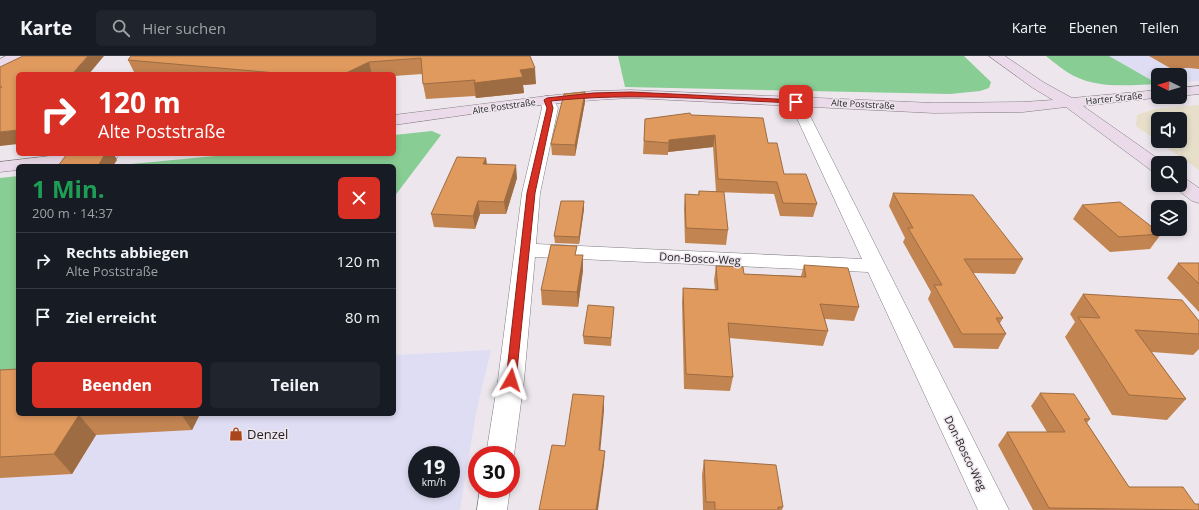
<!DOCTYPE html>
<html lang="de">
<meta charset="utf-8">
<style>
:root{--surface:#171b24;--page:#20242c;--text:#f1f3f6;--muted:#9ea1a6;--line:#363941;--accent:#d93025}
body{margin:0;font-family:"Open Sans",sans-serif;background:var(--page);color:var(--text);height:100vh;display:flex;flex-direction:column;font-size:15px;white-space:nowrap}
*{box-sizing:border-box;margin:0}
p{font-size:13px;color:var(--muted)}
.icon{flex:none;width:22px;height:22px;fill:none;stroke:currentColor;stroke-width:2;stroke-linecap:round;stroke-linejoin:round}
.map{position:relative;flex:1;overflow:hidden}
.sheet{position:absolute;left:16px;top:108px;width:380px;height:252px;display:flex;flex-direction:column;background:var(--surface);border-radius:6px;box-shadow:0 2px 6px #0003}
.sheet>*{flex:none}
.banner{position:absolute;left:16px;top:16px;width:380px;height:84px;border-radius:6px;box-shadow:0 2px 6px #0003;background:#d93025;color:#fff;overflow:hidden}
.needle{width:26px;rotate:275deg}
.controls{position:absolute;left:1151px;top:12px;display:grid;gap:8px}
.controls a{display:grid;place-items:center;width:36px;height:36px;border-radius:6px;background:var(--surface);box-shadow:0 2px 6px #0003;font-size:20px}
.speed{position:absolute;left:408px;top:390px;display:flex;gap:8px;font-size:20px;font-weight:700;text-align:center}
.speed>*{display:grid;place-content:center;width:52px;height:52px;border-radius:50%;background:var(--surface);box-shadow:0 2px 6px #0003;line-height:1}
.speed small{font-size:10px;font-weight:400}
.speed .limit{border:6px solid #d22;background:#fff;color:#111}
.pin{position:absolute;display:grid;place-items:center;width:34px;height:34px;color:#fff;margin:-17px;border-radius:8px;box-shadow:0 2px 6px #0006}
.me{position:absolute;width:44px;margin:-22px;rotate:6deg;stroke-linejoin:round;filter:drop-shadow(0 0 3px #0008)}
.turn{display:flex;align-items:center;gap:14px;height:84px;padding:0 16px;font-size:18px}
.turn .icon{width:52px;height:52px;stroke-width:2.5}
.turn b{display:block;font-size:28px;line-height:34px}
.round{display:grid;place-items:center;flex:none;width:42px;height:42px;border-radius:6px;background:var(--page)}
.headline{display:flex;align-items:center;justify-content:space-between;height:68px;padding:0 16px}
h1{font-size:24px;font-weight:700;line-height:30px;color:#1e9e55}
.button{display:flex;gap:8px;margin-top:auto;padding:8px 16px}
.button a{flex:1;height:46px;border-radius:6px;background:var(--accent);color:#fff;font-size:16px;font-weight:700;line-height:46px;text-align:center}
.button a+a{background:var(--page);color:var(--text)}
ul{padding:0;list-style:none}
li{display:flex;align-items:center;gap:12px;height:56px;padding:0 16px;border-top:1px solid var(--line)}
li div{flex:1}
li b{display:block;font-size:15px}
li em{font-style:normal}
header{display:flex;align-items:center;gap:24px;box-sizing:border-box;height:56px;padding:0 20px;background:var(--surface);border-bottom:1px solid var(--line)}
header strong{font-size:19px}
nav{display:flex;gap:22px;margin-inline-start:auto;font-size:14px}
.search{width:280px;height:36px;background:var(--page);display:flex;align-items:center;gap:10px;box-sizing:border-box;padding:0 14px;border-radius:6px;color:var(--muted);font-size:15px}
.map>svg:first-child{display:block}
</style>
<header>
<strong>Karte</strong>
<div class="search"><svg class="icon" aria-label="search" viewBox="0 0 24 24"><circle cx="10" cy="10" r="6"/><path d="M15 15l6 6"/></svg>Hier suchen</div>
<nav><a>Karte</a><a>Ebenen</a><a>Teilen</a></nav>
</header>
<div class="map">
<svg width="1199" height="454" viewBox="0 0 1199 454">
<rect width="100%" height="100%" fill="#ede7ed"/>
<!-- commercial -->
<g fill="#dfddf3" fill-rule="evenodd">
<polygon points="1109,0 1199,0 1199,25 1180,26 1180,19 1158,19 1158,28"/>
<path d="M491,294l-15,63 -16,97h-460v-131l18,35h376v-59zM417,399h34v34h-34z"/>
</g>
<!-- industrial -->
<path fill="#e7dfca" fill-rule="evenodd" d="M1199,49v65l-63,-44 1,-11 17,-6zM1158,63h22v22h-22z"/>
<!-- green -->
<g fill="#88cd94">
<polygon points="618,0 964,0 991,26 989,32 980,35 950,38 625,31"/>
<path d="M1046,0h63l49,28c-27,1 -58,5 -84,-8 -10,-5 -19,-13 -28,-20z"/>
<polygon points="432,75 441,79 394,141 394,110 110,110 236,98 394,98 394,79"/>
<polygon points="18,120 18,322 0,323 0,122"/>
</g>
<g fill="none" stroke-linecap="round" stroke-linejoin="round">
<!-- street casing -->
<g stroke="#817c81" stroke-width="1">
<g id="street">
<polygon points="547,40 552,41 558,52 540,137 536,188 862,203 789,45 791,42 801,42 1009,454 978,454 868,216 535,201 524,324 514,399 511,406 511,399 486,399 498,324 522,137 542,52 540,44 542,41"/>
<polygon points="480,433 510,433 507,454 477,454"/>
</g>
</g>
<!-- secondary casing -->
<g stroke="#817c81" stroke-width="1">
<g id="secondary">
<polygon points="6,0 24,0 22,3 0,12 0,3"/>
<path d="M989,0h16l38,26 29,16 86,-8v7h5l-80,9 81,57h-6v9l-6,-1 -86,-64 -43,5 -89,1 -303,-15c-79,3 -158,16 -237,27v-10l153,-19 46,-5 38,-1 303,13 89,-1 30,-2 -20,-12z"/>
<polygon points="1199,30 1199,38 1180,40 1180,32"/>
<polygon points="67,98 119,98 117,102 111,103 53,110 18,110 18,114 0,116 0,106"/>
<polygon points="1180,122 1186,123 1199,132 1199,147 1192,145 1174,131 1172,129 1180,129"/>
</g>
</g>
<!-- street -->
<use href="#street" fill="#fff" fill-rule="evenodd"/>
<!-- secondary -->
<use href="#secondary" fill="#ebdae9" fill-rule="evenodd"/>
</g>
<!-- wall -->
<g fill="#c28451">
<polygon points="530,0 536,28 523,29 524,37 476,42 475,40 426,43 423,28 422,18 394,20 394,18 135,18 128,4"/>
<polygon points="1149,0 1199,0 1199,13 1189,12 1170,12"/>
<polygon points="585,36 585,46 575,100 552,99 551,88"/>
<polygon points="691,59 768,87 784,118 817,148 813,161 780,160 774,138 716,136 713,91 668,96 668,99 643,98 645,63"/>
<polygon points="486,102 487,108 517,122 506,158 480,158 475,173 434,171 431,158"/>
<polygon points="699,135 728,174 726,189 685,187 684,152 685,138 698,139"/>
<polygon points="893,137 1023,203 1015,218 973,217 1003,262 1000,267 1006,278 998,293 954,292 928,243 931,236 903,186 905,182 889,150"/>
<polygon points="584,145 584,153 579,188 555,187 554,180"/>
<polygon points="1082,149 1161,178 1150,193 1110,196 1073,163"/>
<polygon points="577,199 583,214 578,251 542,249 541,234"/>
<polygon points="1178,207 1199,207 1199,256 1167,222"/>
<polygon points="804,209 859,251 854,265 825,263 828,275 823,290 729,282 733,321 730,335 684,333 682,246 683,232 715,233 714,224 716,210 744,218 801,220"/>
<polygon points="1083,238 1199,265 1199,293 1193,299 1152,296 1186,343 1167,364 1112,359 1065,281 1075,266 1070,258"/>
<polygon points="613,259 611,290 584,288 583,280"/>
<polygon points="0,314 18,358 200,358 192,374 96,379 72,418 0,422"/>
<polygon points="1040,337 1090,363 1087,367 1129,431 1199,454 1033,454 998,389 1007,376 1047,376 1031,350"/>
<polygon points="704,404 783,451 782,454 703,454 702,419"/>
</g>
<!-- shaded-wall -->
<g fill="#9e6c42">
<polygon points="88,0 104,0 89,18 72,18"/>
<polygon points="369,6 372,18 344,18"/>
<polygon points="535,12 536,28 523,29 524,37 476,42 474,27 520,14"/>
<polygon points="585,36 585,46 575,100 575,89"/>
<polygon points="18,74 18,88 0,90 0,76"/>
<polygon points="715,79 713,91 668,96 669,84"/>
<polygon points="105,98 114,98 117,104 113,110 98,110"/>
<polygon points="486,102 487,114 483,108"/>
<polygon points="516,109 517,122 506,158 504,146"/>
<polygon points="478,145 480,158 475,173 473,160"/>
<polygon points="584,145 584,153 579,188 579,181"/>
<polygon points="583,199 583,214 578,251 577,236"/>
<polygon points="604,340 604,355 599,408 599,394"/>
<polygon points="181,358 200,358 192,374"/>
<polygon points="79,359 96,379 72,418 54,398"/>
<polygon points="605,395 604,409 598,454 596,454"/>
</g>
<!-- building -->
<g fill="#e19a5e" stroke="#9e6c42">
<polygon points="23,0 88,0 72,18 18,18 18,74 0,76 0,32 2,31 0,31 0,11"/>
<polygon points="131,0 530,0 535,12 520,14 523,21 474,27 475,24 423,28 421,2 369,6 344,18 276,18 276,17 128,4"/>
<polygon points="585,36 575,89 551,88 564,38"/>
<polygon points="690,57 691,59 763,62 768,87 777,87 784,118 806,118 817,148 783,147 777,126 718,123 715,79 669,84 669,87 644,85 645,63"/>
<polygon points="67,98 105,98 98,110 58,110"/>
<polygon points="457,101 486,102 483,108 516,109 504,146 478,145 473,160 431,158"/>
<polygon points="699,135 724,136 728,174 686,172 685,138 699,139"/>
<polygon points="893,137 973,139 1023,203 964,203 1003,262 996,262 1006,278 962,278 934,229 942,229 908,172 913,172"/>
<polygon points="561,145 584,145 579,181 554,180"/>
<polygon points="1120,146 1161,178 1119,181 1082,149"/>
<polygon points="551,189 577,190 575,199 583,199 577,236 541,234"/>
<polygon points="1178,207 1199,207 1199,228"/>
<polygon points="804,209 848,212 859,251 820,248 828,275 728,267 733,321 686,318 683,232 718,234 716,210 743,211 744,218 806,221"/>
<polygon points="1083,238 1182,244 1199,265 1199,278 1135,274 1186,343 1129,339 1078,261 1100,262"/>
<polygon points="588,249 614,251 611,282 583,280"/>
<polygon points="18,313 18,358 102,358 79,359 54,398 0,401 0,314"/>
<polygon points="1040,337 1074,338 1090,363 1084,363 1129,431 1183,431 1195,448 1199,448 1199,454 1049,452 1007,376 1065,376"/>
<polygon points="573,338 604,340 599,394 605,395 596,454 539,454 552,389 565,390"/>
<polygon points="704,404 776,409 783,451 778,451 778,454 715,454 715,446 706,446"/>
</g>
<!-- route -->
<path fill="#d93025" stroke="#8d1f18" d="M631,36l165,8 3,2 -3,1c-82,-3 -163,-11 -245,-2l2,7 -18,85 -19,187 -1,3h-8l-1,-3 21,-187 20,-85 -3,-8 3,-2 46,-5z"/>
<!-- icons -->
<defs>
<g id="shop-bare" transform="scale(1.08)"><path d="M-5-2.5h2.3a2.7 3.5 0 0 1 5.4 0H5L5.5 6h-11ZM-1.5-2.5h3a1.5 2.3 0 0 0-3 0Z" fill="#ab451c" stroke="#ede7ed" stroke-width="2.5" paint-order="stroke"/></g>
</defs>
<g fill-rule="evenodd">
<use href="#shop-bare" x="236" y="378"/>
</g>
<g text-anchor="middle" dominant-baseline="central" stroke-width="3" stroke-linejoin="round" paint-order="stroke">
<!-- far-street labels -->
<g font-size="9" fill="#1f1d1f" stroke="#ede7ed">
<text transform="translate(1114 42) rotate(-6)">Harter Straße</text>
<text transform="translate(863 48) rotate(3)">Alte Poststraße</text>
<text transform="translate(504 50) rotate(-8)">Alte Poststraße</text>
</g>
<!-- street labels -->
<g font-size="11" fill="#1f1d1f" stroke="#ede7ed">
<text transform="translate(700 202) rotate(3)">Don-Bosco-Weg</text>
<text transform="translate(966 397) rotate(64)">Don-Bosco-Weg</text>
</g>
<!-- near-poi labels -->
<g font-size="13" fill="#1f1d1f" stroke="#ede7ed" text-anchor="start">
<text x="247" y="378">Denzel</text>
</g>
</g>
</svg>
<div class="controls">
<a><svg class="needle" viewBox="-14 -14 28 28"><path d="M0-13l5 13h-10z" fill="#e53935"/><path d="M0 13l5-13h-10z" fill="#9ea1a6"/></svg></a>
<a><svg class="icon" aria-label="sound" viewBox="0 0 24 24"><path d="M4 9h4l5-4v14l-5-4H4zM17 9q2 3 0 6"/></svg></a>
<a><svg class="icon" aria-label="search" viewBox="0 0 24 24"><circle cx="10" cy="10" r="6"/><path d="M15 15l6 6"/></svg></a>
<a><svg class="icon" aria-label="layers" viewBox="0 0 24 24"><path d="M12 4l9 5-9 5-9-5zM3 14l9 5 9-5"/></svg></a>
</div>
<div class="speed"><div>19<small>km/h</small></div><div class="limit">30</div></div>
<div class="pin" style="left:796px;top:46px;background:#d93025"><svg class="icon" aria-label="arrive" viewBox="0 0 24 24"><path d="M6 21V4h12l-3 4 3 4H6"/></svg></div>
<svg class="me" style="left:511px;top:324px" viewBox="-20 -20 40 40"><path d="M0-17L14 15 0 8-14 15z" fill="#d93025" stroke="#fff" stroke-width="4"/></svg>
<div class="banner">
<div class="turn"><svg class="icon" aria-label="right" viewBox="0 0 24 24"><path d="M7 20v-9h11M14 6l5 5-5 5"/></svg><div><b>120 m</b>Alte Poststraße</div></div>
</div>
<section class="sheet">
<div class="headline"><div><h1>1 Min.</h1><p>200 m · 14:37</p></div><a class="round" style="background:#d93025;color:#fff"><svg class="icon" aria-label="close" viewBox="0 0 24 24"><path d="M6 6l12 12M18 6L6 18"/></svg></a></div>
<ul>
<li><svg class="icon" aria-label="right" viewBox="0 0 24 24"><path d="M7 20v-9h11M14 6l5 5-5 5"/></svg><div><b>Rechts abbiegen</b><p>Alte Poststraße</p></div><em>120 m</em></li>
<li><svg class="icon" aria-label="arrive" viewBox="0 0 24 24"><path d="M6 21V4h12l-3 4 3 4H6"/></svg><div><b>Ziel erreicht</b></div><em>80 m</em></li>
</ul>
<div class="button"><a>Beenden</a><a>Teilen</a></div>
</section>
</div>
